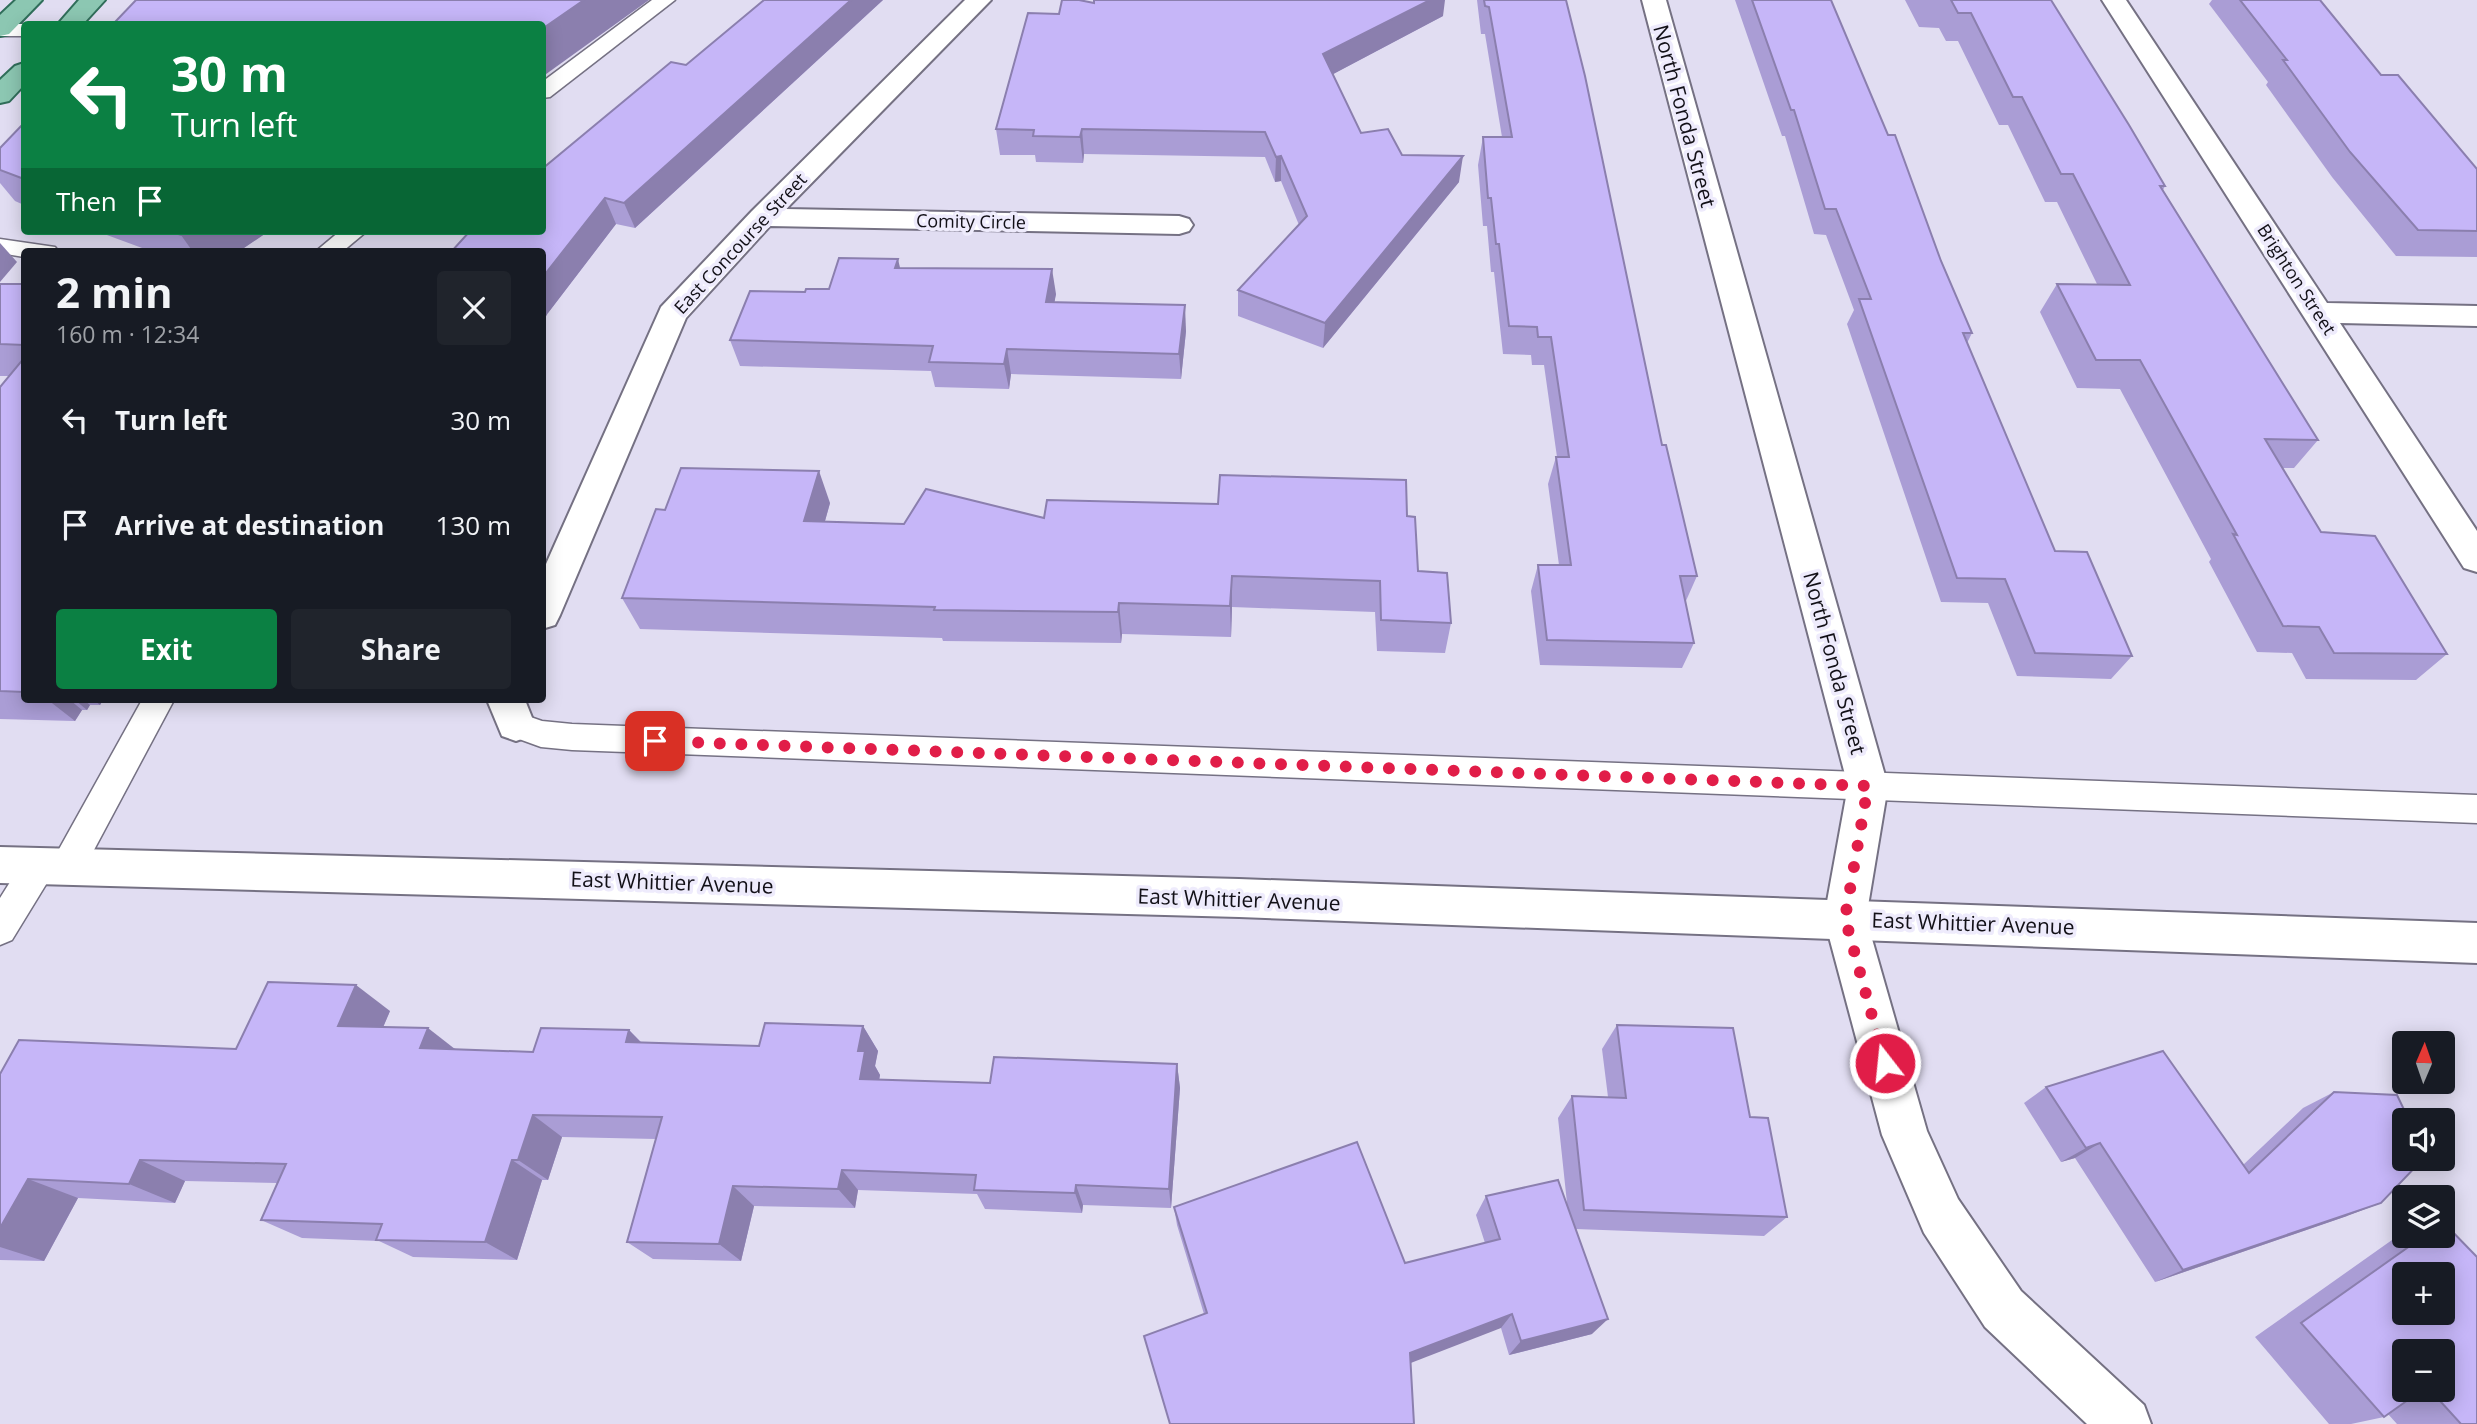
<!DOCTYPE html>
<meta charset="utf-8">
<style>
:root{--surface:#171b24;--page:#20242c;--text:#f1f3f6;--muted:#9ea1a6;--accent:#0b8043}
body{margin:0;font-family:"Open Sans",sans-serif;background:var(--page);color:var(--text);height:100vh;display:flex;flex-direction:column;font-size:26px;white-space:nowrap}
*{box-sizing:border-box;margin:0}
p{font-size:23px;color:var(--muted)}
.icon{flex:none;width:38px;height:38px;fill:none;stroke:currentColor;stroke-width:2;stroke-linecap:round;stroke-linejoin:round}
.map{position:relative;flex:1;overflow:hidden}
.details{position:absolute;left:21px;top:248px;width:525px;height:455px;display:flex;flex-direction:column;background:var(--surface);border-radius:7px;box-shadow:0 4px 18px #0003}
.details>*{flex:none}
.banner{position:absolute;left:21px;top:21px;width:525px;height:214px;border-radius:7px;box-shadow:0 4px 18px #0003;background:#0b8043;color:#fff;overflow:hidden}
.needle{width:46px;rotate:2deg}
.fabs{position:absolute;left:2392px;top:1031px;display:grid;gap:14px}
.fabs a{display:grid;place-items:center;width:63px;height:63px;border-radius:7px;background:var(--surface);box-shadow:0 4px 18px #0003;font-size:35px}
.pin{position:absolute;display:grid;place-items:center;width:60px;height:60px;color:#fff;margin:-30px;border-radius:14px;box-shadow:0 4px 10px #0006}
.me{position:absolute;width:77px;margin:-38px;rotate:344deg;stroke-linejoin:round;filter:drop-shadow(0 0 5px #0008)}
.turn{display:flex;align-items:center;gap:24px;height:147px;padding:0 35px;font-size:32px}
.turn .icon{width:91px;height:91px;stroke-width:2.5}
.turn b{display:block;font-size:49px;line-height:60px}
.then{display:flex;align-items:center;height:66px;padding:0 35px;background:#0003;gap:14px;font-size:26px}
.round{display:grid;place-items:center;flex:none;width:74px;height:74px;border-radius:7px;background:var(--page)}
.overview{display:flex;align-items:center;justify-content:space-between;height:119px;padding:0 35px}
h1{font-size:42px;font-weight:700;line-height:52px}
.button{display:flex;gap:14px;margin-top:auto;padding:14px 35px}
.button a{flex:1;height:80px;border-radius:7px;background:var(--accent);color:#fff;font-size:28px;font-weight:700;line-height:80px;text-align:center}
.button a+a{background:var(--page);color:var(--text)}
ul{padding:0;list-style:none}
li{display:flex;align-items:center;gap:21px;height:105px;padding:0 35px}
li div{flex:1}
li b{display:block;font-size:26px}
li em{font-style:normal}
.map>svg:first-child{display:block}
</style>
<div class="map">
<svg width="2477" height="1424" viewBox="0 0 2477 1424">
<rect width="100%" height="100%" fill="#e1ddf2"/>
<g fill="none" stroke-linecap="round" stroke-linejoin="round">
<!-- service casing -->
<g stroke="#757183" stroke-width="3">
<g id="service">
<polygon points="652,0 675,0 550,97 542,98 542,82"/>
<polygon points="0,24 26,24 24,36 0,36"/>
<polygon points="340,231 367,231 342,252 315,252"/>
<polygon points="0,239 55,247 59,252 24,252 24,257 0,253"/>
<polygon points="142,700 174,700 79,878 67,882 55,878 53,873 12,940 0,945 0,898 27,855 39,851 51,855 53,860"/>
<polygon points="516,712 542,721 572,724 2477,795 2477,823 572,750 541,747 505,734 500,725 505,716"/>
</g>
</g>
<!-- minor casing -->
<g stroke="#757183" stroke-width="4">
<g id="minor">
<polygon points="965,0 991,0 786,209 1179,216 1189,219 1193,225 1189,231 1179,234 770,226 686,318 560,615 555,625 542,629 542,573 661,307 752,211"/>
<polygon points="1642,0 1666,0 1888,786 1866,918 1927,1131 1958,1199 2021,1291 2144,1405 2151,1424 2087,1424 1985,1327 1924,1233 1882,1135 1824,918 1848,786"/>
<polygon points="2102,0 2126,0 2327,303 2477,306 2477,326 2340,323 2477,531 2477,572 2464,568"/>
<polygon points="487,700 525,700 535,725 530,736 516,741 502,736"/>
</g>
</g>
<!-- tertiary casing -->
<g stroke="#757183" stroke-width="4">
<polygon id="tertiary" points="0,847 1239,879 2477,923 2477,963 1239,917 0,883"/>
</g>
<!-- primary casing -->
<g stroke="#306e5a" stroke-width="4">
<g id="primary">
<polygon points="16,0 42,0 9,34 0,36 0,15"/>
<polygon points="79,0 105,0 83,24 58,24"/>
<polygon points="24,63 24,85 9,101 0,103 0,80 15,66"/>
</g>
</g>
<!-- service -->
<use href="#service" fill="#fff" fill-rule="evenodd"/>
<!-- minor -->
<use href="#minor" fill="#fff" fill-rule="evenodd"/>
<!-- tertiary -->
<use href="#tertiary" fill="#fff" fill-rule="evenodd"/>
<!-- primary -->
<use href="#primary" fill="#8cc7b2" fill-rule="evenodd"/>
</g>
<!-- wall -->
<g fill="#aa9dd5" fill-rule="evenodd">
<polygon points="764,0 883,0 635,228 616,224 548,313 542,252 686,65"/>
<polygon points="1477,0 1566,0 1662,445 1697,576 1685,603 1694,643 1682,668 1540,665 1531,591 1538,565 1559,565 1548,484 1556,457 1557,457 1544,365 1532,365 1531,355 1503,354 1494,272 1491,272 1487,226 1483,226 1478,165 1483,137 1502,137 1485,34 1481,34"/>
<polygon points="1735,0 1831,0 1972,333 1967,343 2055,551 2132,656 2111,679 2017,676 1988,603 1941,602 1847,324 1854,310 1826,235 1814,234 1785,136 1782,136"/>
<polygon points="1905,0 2051,0 2165,186 2163,190 2318,440 2294,468 2282,468 2321,532 2447,654 2416,680 2306,679 2292,653 2257,652 2209,562 2211,559 2120,389 2077,388 2040,312 2057,284 2097,284 2057,202 2045,202 2008,125 1999,125 1958,41 1946,41 1939,28 1919,27"/>
<polygon points="2212,0 2320,0 2381,75 2477,169 2477,257 2396,256 2332,177 2266,85 2268,82 2209,4"/>
<polygon points="1094,3 1443,16 1333,74 1361,133 1402,155 1459,182 1323,348 1238,316 1238,290 1299,225 1281,181 1275,182 1265,157 1084,154 1083,163 1036,162 1035,155 1000,155 996,129 1059,14"/>
<polygon points="24,123 24,205 15,201 0,183 0,148"/>
<polygon points="96,231 269,231 238,252 153,252"/>
<polygon points="900,268 1056,294 1054,302 1186,331 1181,379 1011,374 1009,389 935,387 931,371 740,366 730,340 805,292 829,289"/>
<polygon points="0,284 24,284 24,700 103,700 100,705 90,705 87,710 82,710 75,721 0,719 0,387 9,376 0,376"/>
<polygon points="830,503 825,521 904,524 1044,518 1407,516 1418,571 1451,623 1445,653 1377,651 1375,612 1232,607 1231,637 1122,634 1121,643 943,641 942,638 640,629 622,598"/>
<polygon points="390,1011 383,1027 456,1049 533,1052 629,1030 641,1042 759,1046 863,1026 878,1051 875,1066 880,1075 879,1080 990,1083 1177,1064 1180,1088 1171,1208 1083,1205 1082,1213 985,1209 977,1194 858,1190 855,1208 754,1206 741,1261 653,1259 627,1242 656,1139 562,1137 548,1180 542,1180 517,1260 413,1257 379,1241 302,1238 261,1220 277,1183 185,1181 175,1203 78,1198 44,1261 0,1260 0,1074 236,1049"/>
<polygon points="1617,1025 1750,1117 1787,1217 1764,1236 1576,1229 1592,1334 1509,1355 1501,1328 1204,1314 1177,1225 1174,1207 1405,1263 1485,1243 1476,1215 1486,1196 1567,1203 1558,1118 1572,1096 1608,1097 1602,1049"/>
<polygon points="2046,1087 2243,1165 2303,1108 2334,1092 2347,1216 2155,1282 2075,1158 2061,1162 2024,1103"/>
<path d="M2405,1236h38l34,188h-80l-9,-10 -4,3 -33,7h-22l-74,-87 137,-97zM2443,1351v39h-39z"/>
</g>
<!-- shaded-wall -->
<g fill="#8b7fae">
<polygon points="584,0 649,0 542,77 542,29"/>
<polygon points="851,0 883,0 635,228 624,203"/>
<polygon points="1430,0 1445,0 1443,16 1322,80 1323,54"/>
<polygon points="1082,129 1084,154 1083,163 1080,137"/>
<polygon points="1281,156 1281,181 1275,182 1276,157"/>
<polygon points="1463,156 1459,182 1323,348 1325,323"/>
<polygon points="605,198 616,224 548,313 542,323 542,278"/>
<polygon points="187,231 269,231 238,252 193,252 181,235"/>
<polygon points="0,243 17,262 0,282"/>
<polygon points="898,259 904,285 895,268"/>
<polygon points="1052,269 1056,294 1050,327 1046,302"/>
<polygon points="1185,305 1186,331 1181,379 1179,354"/>
<polygon points="1007,349 1011,374 1009,389 1004,364"/>
<polygon points="819,471 830,503 816,553 804,521"/>
<polygon points="1232,576 1232,607 1231,637 1230,606"/>
<polygon points="1119,603 1122,634 1121,643 1118,612"/>
<polygon points="48,700 70,700 82,710 75,721"/>
<polygon points="75,700 84,700 90,705 87,710"/>
<polygon points="94,700 103,700 100,705"/>
<polygon points="356,985 390,1011 373,1051 338,1026"/>
<polygon points="863,1026 878,1051 875,1066 880,1075 875,1102 860,1079 858,1051"/>
<polygon points="428,1028 460,1053 420,1048"/>
<polygon points="629,1030 653,1055 626,1042"/>
<polygon points="1177,1064 1180,1088 1171,1208 1169,1189"/>
<polygon points="533,1115 562,1137 548,1180 518,1160"/>
<polygon points="2100,1143 2075,1158 2061,1162 2086,1148"/>
<polygon points="140,1160 185,1181 175,1203 129,1184"/>
<polygon points="512,1160 542,1180 517,1260 485,1242"/>
<polygon points="842,1170 858,1190 855,1208 838,1189"/>
<polygon points="28,1179 78,1198 44,1261 0,1247 0,1228"/>
<polygon points="1076,1185 1083,1205 1082,1213 1075,1193"/>
<polygon points="733,1186 754,1206 741,1261 719,1244"/>
<polygon points="2381,1203 2347,1216 2155,1282 2183,1270"/>
<polygon points="1512,1314 1501,1328 1403,1366 1410,1353"/>
<polygon points="1608,1319 1592,1334 1509,1355 1521,1341"/>
</g>
<!-- building -->
<g fill="#c6b6f8" stroke="#8b7fae" stroke-width="2" fill-rule="evenodd">
<polygon points="136,0 584,0 542,29 542,24 116,24 118,22 115,22"/>
<polygon points="764,0 851,0 624,203 605,198 542,278 542,252 451,252 470,231 542,231 542,169 671,62 686,65"/>
<polygon points="1062,0 1079,0 1094,3 1094,0 1430,0 1323,54 1361,133 1388,129 1402,155 1463,156 1325,323 1238,290 1307,216 1281,156 1276,157 1265,132 1082,129 1080,137 1033,136 1034,130 996,129 1028,13 1059,14"/>
<polygon points="1484,0 1566,0 1585,76 1662,445 1666,445 1697,576 1680,576 1694,643 1547,640 1538,565 1571,565 1556,457 1569,457 1551,337 1538,337 1537,327 1509,326 1499,244 1496,244 1491,198 1488,198 1483,137 1512,137 1489,7 1485,6"/>
<polygon points="1752,0 1831,0 1888,135 1895,135 1941,261 1972,333 1963,333 2055,551 2087,552 2132,656 2035,653 2005,579 1957,578 1859,299 1871,299 1836,209 1825,209 1794,110 1791,110"/>
<polygon points="1951,0 2051,0 2129,125 2165,186 2160,186 2318,440 2265,439 2321,532 2375,536 2447,654 2334,653 2319,627 2283,626 2233,534 2237,535 2140,360 2096,360 2057,284 2130,285 2073,174 2061,174 2022,97 2013,97 1971,13 1958,13"/>
<polygon points="2240,0 2320,0 2381,75 2398,75 2477,169 2477,231 2418,230 2350,152 2283,60 2287,60"/>
<polygon points="24,123 24,179 0,170 0,148"/>
<polygon points="169,231 187,231 181,235"/>
<polygon points="839,258 898,259 895,268 1052,269 1046,302 1185,305 1179,354 1007,349 1004,364 929,362 933,346 730,340 750,291 805,292 806,289 829,289"/>
<polygon points="0,284 24,284 24,345 0,344"/>
<polygon points="24,358 24,692 0,691 0,387"/>
<polygon points="681,468 819,471 804,521 904,524 926,489 1044,518 1047,500 1218,504 1220,475 1406,480 1407,516 1415,517 1418,571 1447,573 1451,623 1381,620 1380,581 1232,576 1230,606 1119,603 1118,612 934,610 935,607 622,598 656,509 665,510"/>
<polygon points="268,982 356,985 338,1026 428,1028 420,1048 533,1052 541,1028 629,1030 626,1042 759,1046 765,1023 863,1026 858,1051 865,1051 860,1079 990,1083 994,1057 1177,1064 1169,1189 1076,1185 1075,1193 974,1190 976,1175 842,1170 838,1189 733,1186 719,1244 627,1242 662,1117 533,1115 518,1160 512,1160 485,1242 376,1240 382,1224 261,1220 286,1164 140,1160 129,1184 28,1179 0,1228 0,1074 19,1040 236,1049"/>
<polygon points="1617,1025 1733,1028 1750,1117 1768,1118 1787,1217 1584,1210 1572,1096 1626,1098"/>
<polygon points="2163,1051 2249,1173 2334,1092 2397,1095 2409,1120 2404,1120 2404,1158 2424,1158 2381,1203 2183,1270 2100,1143 2086,1148 2046,1087"/>
<polygon points="1357,1142 1405,1263 1500,1239 1486,1196 1558,1180 1608,1319 1521,1341 1512,1314 1410,1353 1414,1424 1170,1424 1144,1336 1207,1313 1174,1207"/>
<path d="M2443,1222l34,35v167h-16l-31,-34h13v-39h-39v39h18l-38,27 -83,-94 123,-87h19zM2404,1274h39v38h-39z"/>
</g>
<g fill="none" stroke-linecap="round" stroke-linejoin="round">
<!-- route -->
<polyline stroke="#e11d48" stroke-width="12" stroke-dasharray="0 21.6" points="655,741 1868,786 1845,918 1885,1063"/>
</g>
<g text-anchor="middle" dominant-baseline="central" stroke-width="7" stroke-linejoin="round" paint-order="stroke">
<!-- far-street labels -->
<g font-size="18" fill="#121017" stroke="#eeebfc">
<text transform="translate(971 221) rotate(1)">Comity Circle</text>
<text transform="translate(740 243) rotate(-47)">East Concourse Street</text>
<text transform="translate(2297 279) rotate(57)">Brighton Street</text>
</g>
<!-- street labels -->
<g font-size="21" fill="#121017" stroke="#eeebfc">
<text transform="translate(1685 116) rotate(75)">North Fonda Street</text>
<text transform="translate(1835 663) rotate(75)">North Fonda Street</text>
<text transform="translate(672 882) rotate(2)">East Whittier Avenue</text>
<text transform="translate(1239 899) rotate(2)">East Whittier Avenue</text>
<text transform="translate(1973 923) rotate(2)">East Whittier Avenue</text>
</g>
</g>
</svg>
<div class="fabs">
<a><svg class="needle" viewBox="-14 -14 28 28"><path d="M0-13l5 13h-10z" fill="#e53935"/><path d="M0 13l5-13h-10z" fill="#9ea1a6"/></svg></a>
<a><svg class="icon" aria-label="sound" viewBox="0 0 24 24"><path d="M4 9h4l5-4v14l-5-4H4zM17 9q2 3 0 6"/></svg></a>
<a><svg class="icon" aria-label="layers" viewBox="0 0 24 24"><path d="M12 4l9 5-9 5-9-5zM3 14l9 5 9-5"/></svg></a>
<a>+</a>
<a>−</a>
</div>
<div class="pin" style="left:655px;top:741px;background:#d93025"><svg class="icon" aria-label="arrive" viewBox="0 0 24 24"><path d="M6 21V4h12l-3 4 3 4H6"/></svg></div>
<svg class="me" style="left:1885px;top:1063px" viewBox="-20 -20 40 40"><circle r="17" fill="#e11d48" stroke="#fff" stroke-width="3"/><path d="M0-11L8 9 0 5-8 9z" fill="#fff"/></svg>
<div class="banner">
<div class="turn"><svg class="icon" aria-label="left" viewBox="0 0 24 24"><path d="M17 20v-9H6M10 6l-5 5 5 5"/></svg><div><b>30 m</b>Turn left</div></div>
<div class="then">Then<svg class="icon" aria-label="arrive" viewBox="0 0 24 24"><path d="M6 21V4h12l-3 4 3 4H6"/></svg></div>
</div>
<section class="details">
<div class="overview"><div><h1>2 min</h1><p>160 m · 12:34</p></div><a class="round"><svg class="icon" aria-label="close" viewBox="0 0 24 24"><path d="M6 6l12 12M18 6L6 18"/></svg></a></div>
<ul>
<li><svg class="icon" aria-label="left" viewBox="0 0 24 24"><path d="M17 20v-9H6M10 6l-5 5 5 5"/></svg><div><b>Turn left</b></div><em>30 m</em></li>
<li><svg class="icon" aria-label="arrive" viewBox="0 0 24 24"><path d="M6 21V4h12l-3 4 3 4H6"/></svg><div><b>Arrive at destination</b></div><em>130 m</em></li>
</ul>
<div class="button"><a>Exit</a><a>Share</a></div>
</section>
</div>
